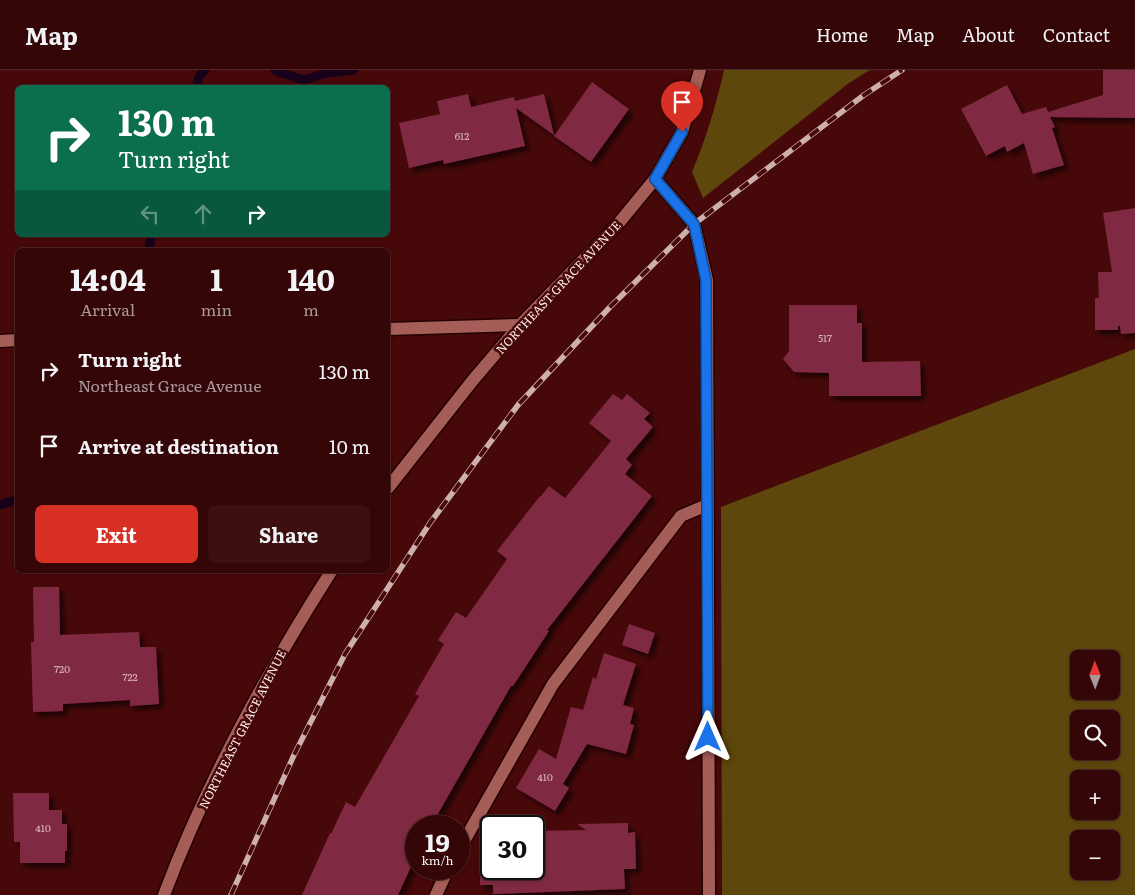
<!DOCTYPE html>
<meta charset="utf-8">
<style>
:root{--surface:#350607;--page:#3d0f11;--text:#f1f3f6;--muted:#aa999b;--line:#4f2728;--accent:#d93025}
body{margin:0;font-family:Literata,serif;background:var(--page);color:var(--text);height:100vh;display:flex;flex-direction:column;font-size:19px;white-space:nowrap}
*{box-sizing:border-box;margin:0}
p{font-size:16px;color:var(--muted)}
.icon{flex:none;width:28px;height:28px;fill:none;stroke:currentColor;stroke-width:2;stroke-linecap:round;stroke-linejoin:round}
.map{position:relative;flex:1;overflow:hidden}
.panel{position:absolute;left:15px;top:178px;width:375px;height:325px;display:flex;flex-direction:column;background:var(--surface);border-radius:8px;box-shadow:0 1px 4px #0004,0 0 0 1px var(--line)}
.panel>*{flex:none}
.hud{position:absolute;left:15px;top:15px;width:375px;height:152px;border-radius:8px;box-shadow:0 1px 4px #0004,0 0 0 1px var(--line);background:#0b6e4f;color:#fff;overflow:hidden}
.needle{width:32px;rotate:359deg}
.fabs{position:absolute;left:1070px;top:580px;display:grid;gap:10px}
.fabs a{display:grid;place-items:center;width:50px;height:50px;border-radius:8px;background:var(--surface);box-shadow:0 1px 4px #0004,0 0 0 1px var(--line);font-size:25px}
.speed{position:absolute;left:405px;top:745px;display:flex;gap:10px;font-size:25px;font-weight:700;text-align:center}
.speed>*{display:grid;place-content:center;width:65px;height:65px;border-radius:50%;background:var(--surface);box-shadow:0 1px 4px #0004,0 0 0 1px var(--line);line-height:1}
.speed small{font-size:12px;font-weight:400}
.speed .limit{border:2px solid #111;border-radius:8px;background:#fff;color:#111}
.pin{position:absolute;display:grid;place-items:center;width:42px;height:42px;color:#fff;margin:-51px -21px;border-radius:50% 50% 50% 0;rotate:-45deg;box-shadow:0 0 5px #0007}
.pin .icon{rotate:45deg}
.me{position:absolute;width:55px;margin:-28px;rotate:0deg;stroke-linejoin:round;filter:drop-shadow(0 0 4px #0008)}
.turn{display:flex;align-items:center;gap:18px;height:105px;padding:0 20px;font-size:22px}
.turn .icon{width:65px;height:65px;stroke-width:2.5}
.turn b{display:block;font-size:35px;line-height:42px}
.lanes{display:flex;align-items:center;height:48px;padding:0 20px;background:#0003;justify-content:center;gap:25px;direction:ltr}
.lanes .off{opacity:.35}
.eta{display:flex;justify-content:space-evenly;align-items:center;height:85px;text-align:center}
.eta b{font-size:30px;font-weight:700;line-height:35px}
.primary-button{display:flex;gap:10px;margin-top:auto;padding:10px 20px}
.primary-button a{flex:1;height:58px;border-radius:8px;background:var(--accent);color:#fff;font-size:20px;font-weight:700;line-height:58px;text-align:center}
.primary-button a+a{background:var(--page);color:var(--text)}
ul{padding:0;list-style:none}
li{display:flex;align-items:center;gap:15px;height:75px;padding:0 20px}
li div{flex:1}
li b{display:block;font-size:19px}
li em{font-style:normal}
header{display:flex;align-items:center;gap:30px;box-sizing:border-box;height:70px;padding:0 25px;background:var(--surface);border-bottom:1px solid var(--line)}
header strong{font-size:24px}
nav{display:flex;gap:28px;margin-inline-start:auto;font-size:18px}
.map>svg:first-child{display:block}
</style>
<header>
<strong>Map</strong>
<nav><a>Home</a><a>Map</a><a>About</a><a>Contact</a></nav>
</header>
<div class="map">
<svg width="1135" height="825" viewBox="0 0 1135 825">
<defs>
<filter id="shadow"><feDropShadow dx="4.5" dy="4.5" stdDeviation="2.5" flood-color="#0009"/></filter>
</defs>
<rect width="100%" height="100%" fill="#470809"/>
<!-- green -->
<g fill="#5e470c" fill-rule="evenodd">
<path d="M724,0h146l-21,13 -146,115 -11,-26c14,-33 24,-67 32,-102z"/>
<path d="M1135,279v546h-413l-1,-388zM1079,589h32v32h-32zM1079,649h32v32h-32zM1079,709h32v32h-32zM1079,769h32v32h-32z"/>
</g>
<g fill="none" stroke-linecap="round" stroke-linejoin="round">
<!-- stream -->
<g stroke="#170019" stroke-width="9">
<polyline points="275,0 281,3 304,10 327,3 353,0"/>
<polyline points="195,18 200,5 205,0"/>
<polyline points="149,180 151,165"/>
<polyline points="0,435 18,429"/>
</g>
</g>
<!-- building -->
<g fill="#7f2942" filter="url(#shadow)">
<polygon points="1103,0 1135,0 1135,48 1050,47 1055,57 1052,58 1064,95 1033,104 1024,73 1007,82 1005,76 986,86 961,39 1007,15 1022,44 1046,37 1048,42 1103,25"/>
<polygon points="592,12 629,39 591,92 554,66"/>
<polygon points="468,24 471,37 514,27 515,31 544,24 554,65 516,38 525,76 444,94 443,90 409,98 399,53 440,44 437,31"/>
<polygon points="1135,138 1135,263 1121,264 1120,256 1118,256 1118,260 1095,260 1095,228 1099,228 1098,202 1112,202 1103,143"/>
<polygon points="789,235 857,235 857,253 862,253 862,292 920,291 921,326 829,326 829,303 794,302 783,289 789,281"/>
<polygon points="613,324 622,330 627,324 650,343 644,349 653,357 626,389 632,395 625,404 652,426 547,560 549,561 513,616 511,616 431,756 416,756 416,786 398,825 302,825 330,763 331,764 346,732 355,737 419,626 415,624 444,574 438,570 456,542 466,548 507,489 497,481 540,426 541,426 549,416 565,428 611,371 589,353"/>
<polygon points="33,517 59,517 60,565 139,562 140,577 156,577 159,634 130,636 130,630 63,634 63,641 33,642 31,572 34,572"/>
<polygon points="629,554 655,563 648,584 622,575"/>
<polygon points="604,583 636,594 623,635 634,638 630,654 634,655 626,684 587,674 563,714 569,718 555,741 516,718 539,679 556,689 571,637 583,640 593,607 596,609"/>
<polygon points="13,723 49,723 49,740 62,740 62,754 67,754 67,781 65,781 65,793 20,793 20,772 14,772"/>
<polygon points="628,753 628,763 635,762 636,799 624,799 625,819 493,824 493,815 480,815 480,781 491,786 490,762 491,799 534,799 534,761 586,760 577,754"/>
</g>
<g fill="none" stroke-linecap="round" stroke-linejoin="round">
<!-- street casing -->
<g stroke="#250000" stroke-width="15">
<g id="street">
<polyline points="655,109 694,154 707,210 709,825"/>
<polyline points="388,259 520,255"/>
<polyline points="0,271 18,270"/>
<polyline points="459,780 553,614 681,446 707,435"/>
<polyline points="436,825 448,799"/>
</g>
</g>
<!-- secondary casing -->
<g stroke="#250000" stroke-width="15">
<g id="secondary">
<polyline points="388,418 473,310 520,255 618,154 655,109 682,62 700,0"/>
<path d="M164,825c43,-114 103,-223 168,-325"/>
</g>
</g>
<!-- street -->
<use href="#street" stroke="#a45e57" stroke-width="12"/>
<!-- secondary -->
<use href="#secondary" stroke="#a45e57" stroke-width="12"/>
<!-- rail casing -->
<g stroke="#cdafae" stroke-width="5.5">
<polyline id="rail" points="231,825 294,685 345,584 430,453 518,335 610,237 694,154 864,25 902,0"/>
</g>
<!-- rail -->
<use href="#rail" stroke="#470809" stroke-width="4" stroke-dasharray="11" stroke-linecap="butt"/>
</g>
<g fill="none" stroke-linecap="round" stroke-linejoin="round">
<!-- route casing -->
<g stroke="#114b97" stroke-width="12">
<polyline id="route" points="682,62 655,109 694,154 706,210 708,667"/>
</g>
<!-- route -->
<use href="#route" stroke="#1a73e8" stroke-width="9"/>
</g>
<g text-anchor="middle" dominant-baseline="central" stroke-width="5" stroke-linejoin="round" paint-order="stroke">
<!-- number labels -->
<g font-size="10" fill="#debcc1">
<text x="462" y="65">612</text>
<text x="825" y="267">517</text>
<text x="62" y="598">720</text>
<text x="130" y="606">722</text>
<text x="545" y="706">410</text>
<text x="43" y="757">410</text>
</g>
<!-- street labels -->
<g font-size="12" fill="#feedeb" stroke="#470809">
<text transform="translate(558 217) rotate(-47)">NORTHEAST GRACE AVENUE</text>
<text transform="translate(242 659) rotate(-63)">NORTHEAST GRACE AVENUE</text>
</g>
</g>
</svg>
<div class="fabs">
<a><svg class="needle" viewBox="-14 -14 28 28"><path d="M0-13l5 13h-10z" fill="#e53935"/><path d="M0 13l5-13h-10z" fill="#aa999b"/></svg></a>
<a><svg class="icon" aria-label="search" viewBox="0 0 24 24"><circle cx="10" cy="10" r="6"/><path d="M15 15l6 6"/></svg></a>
<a>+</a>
<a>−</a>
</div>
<div class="speed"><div>19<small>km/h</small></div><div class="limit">30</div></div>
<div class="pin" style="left:682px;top:62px;background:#d93025"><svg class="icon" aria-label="arrive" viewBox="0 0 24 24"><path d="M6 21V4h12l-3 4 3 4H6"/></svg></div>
<svg class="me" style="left:708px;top:667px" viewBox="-20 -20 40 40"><path d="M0-17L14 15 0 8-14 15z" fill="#1a73e8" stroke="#fff" stroke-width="4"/></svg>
<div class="hud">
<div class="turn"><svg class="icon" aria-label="right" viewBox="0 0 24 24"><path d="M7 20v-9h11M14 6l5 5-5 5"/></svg><div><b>130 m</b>Turn right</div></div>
<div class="lanes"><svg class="icon off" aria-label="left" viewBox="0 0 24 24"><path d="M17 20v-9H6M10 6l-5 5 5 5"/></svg><svg class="icon off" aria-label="ahead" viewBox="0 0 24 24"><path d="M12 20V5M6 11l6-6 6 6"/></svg><svg class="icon" aria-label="right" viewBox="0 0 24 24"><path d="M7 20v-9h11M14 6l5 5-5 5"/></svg></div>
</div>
<section class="panel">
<div class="eta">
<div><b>14:04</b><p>Arrival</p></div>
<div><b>1</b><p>min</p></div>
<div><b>140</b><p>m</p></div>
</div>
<ul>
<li><svg class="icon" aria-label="right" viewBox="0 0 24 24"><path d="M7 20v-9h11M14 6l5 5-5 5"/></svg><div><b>Turn right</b><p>Northeast Grace Avenue</p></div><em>130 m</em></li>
<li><svg class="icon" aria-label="arrive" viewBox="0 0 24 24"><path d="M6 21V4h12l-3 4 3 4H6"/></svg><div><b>Arrive at destination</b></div><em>10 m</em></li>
</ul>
<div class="primary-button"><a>Exit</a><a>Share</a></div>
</section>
</div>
